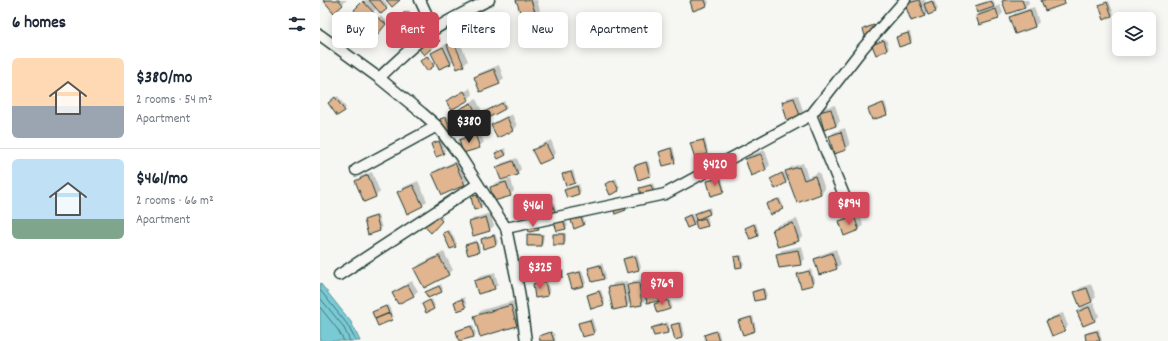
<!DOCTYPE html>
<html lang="en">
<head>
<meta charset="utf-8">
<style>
	:root { --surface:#fff; --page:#f2f2f3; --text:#1f2937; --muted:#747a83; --line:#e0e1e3; --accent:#d1495b }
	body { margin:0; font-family:Dekko,sans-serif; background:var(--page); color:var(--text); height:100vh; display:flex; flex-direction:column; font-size:15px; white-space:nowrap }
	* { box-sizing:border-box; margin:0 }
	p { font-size:13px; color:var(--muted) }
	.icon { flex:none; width:22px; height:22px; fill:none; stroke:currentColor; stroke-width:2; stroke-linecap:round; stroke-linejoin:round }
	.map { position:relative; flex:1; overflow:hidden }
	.details { display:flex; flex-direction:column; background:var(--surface); width:320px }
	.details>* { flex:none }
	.banner { position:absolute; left:12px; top:12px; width:380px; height:36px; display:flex; gap:8px }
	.fabs { position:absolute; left:792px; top:12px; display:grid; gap:8px }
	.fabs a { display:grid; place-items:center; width:44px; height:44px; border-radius:6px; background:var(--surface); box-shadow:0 2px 10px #0003; font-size:20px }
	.price { position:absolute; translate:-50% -34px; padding:0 9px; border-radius:4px; background:var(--accent); color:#fff; font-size:13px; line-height:26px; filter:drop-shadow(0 1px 2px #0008) }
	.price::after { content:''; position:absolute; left:50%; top:24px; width:12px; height:9px; margin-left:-6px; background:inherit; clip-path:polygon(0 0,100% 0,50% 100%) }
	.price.current { background:#222; color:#fff }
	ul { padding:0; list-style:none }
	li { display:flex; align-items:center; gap:12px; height:100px; padding:0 12px }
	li+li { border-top:1px solid var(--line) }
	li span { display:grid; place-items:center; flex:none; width:112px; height:80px; border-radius:6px; color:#555 }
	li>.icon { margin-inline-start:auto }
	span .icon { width:48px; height:48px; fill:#fffc; stroke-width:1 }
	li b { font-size:17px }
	h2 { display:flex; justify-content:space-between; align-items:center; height:48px; padding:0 12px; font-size:17px }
	.pill { padding:0 14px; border-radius:6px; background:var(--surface); box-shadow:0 2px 10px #0003; font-size:14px; line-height:36px }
	.pill.current { background:var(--accent); color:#fff }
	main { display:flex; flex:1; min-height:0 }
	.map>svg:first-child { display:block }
</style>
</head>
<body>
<main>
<section class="details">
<h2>6 homes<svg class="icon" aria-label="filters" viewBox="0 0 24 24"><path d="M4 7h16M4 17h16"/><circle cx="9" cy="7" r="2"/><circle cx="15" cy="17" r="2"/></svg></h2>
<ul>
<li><span style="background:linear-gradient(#ffd9b3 60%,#9aa5b1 0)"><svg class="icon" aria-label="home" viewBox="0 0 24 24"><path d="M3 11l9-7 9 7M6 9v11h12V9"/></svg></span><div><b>$380/mo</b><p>2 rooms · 54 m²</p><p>Apartment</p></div></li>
<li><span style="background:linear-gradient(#bfe0f5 75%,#7fa58c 0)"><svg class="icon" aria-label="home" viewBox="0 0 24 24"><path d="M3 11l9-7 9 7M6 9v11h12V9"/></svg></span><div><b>$461/mo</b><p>2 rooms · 66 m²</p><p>Apartment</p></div></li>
</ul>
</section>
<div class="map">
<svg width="848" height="341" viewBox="0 0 848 341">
	<rect width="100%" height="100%" fill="#f6f6f2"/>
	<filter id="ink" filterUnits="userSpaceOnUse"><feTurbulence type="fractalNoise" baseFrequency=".025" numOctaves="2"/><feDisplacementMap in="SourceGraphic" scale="8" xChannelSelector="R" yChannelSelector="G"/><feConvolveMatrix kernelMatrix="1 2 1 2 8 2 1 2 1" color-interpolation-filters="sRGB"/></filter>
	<g filter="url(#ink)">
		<path fill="#7acad6" stroke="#569295" d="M0,283L31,322L40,341H0Z"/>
		<path fill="#0003" d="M5,0H27L22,4Z
			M45,0H64L68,6L61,13L57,8L45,20L35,10Z
			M197,0H217L220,10L216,15Z
			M372,0H388L389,3L387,5L371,1Z
			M591,0H606H605L606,3L614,0L618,9L616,11L608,12L604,16L586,5Z
			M671,0H673L675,5L672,8L680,5L683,13L678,18L657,16L663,10L656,6L658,4Z
			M685,0H708L709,3L704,7L684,2Z
			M789,1L794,14L792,16L780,5Z
			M714,7L719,22L715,26L696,33L690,18L695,13Z
			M89,10L93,16L91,18L71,22Z
			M60,16L67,21L60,30L49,44L40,41Z
			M556,24L559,32L544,29L546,27Z
			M590,32L592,40L590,42L577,37L579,35Z
			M116,33L121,39L105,53Z
			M138,38L148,61L144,64L134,40Z
			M566,39L569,48L567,50L556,53L553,45L555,43Z
			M132,40L142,64H144L143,65L134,59L131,63L120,68L112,53L117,49L128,43V44Z
			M109,55L115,64L113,66L103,59Z
			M179,65L184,79L179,83L155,77L160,73Z
			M149,87L153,94L148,99L132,108L128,101L131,98V100L149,89Z
			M478,95L483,111L479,115L463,102L467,98Z
			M18,96L26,108L24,110L11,101Z
			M156,99L166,119L162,123L146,132L135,112L140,108Z
			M184,101L187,107L185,109L166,112Z
			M565,102L568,112L566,114L549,109L551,107Z
			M515,105L520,121L516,126L500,113L504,108Z
			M192,114L197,126L193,130L172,125L177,121Z
			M128,116L132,127L124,131L121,119Z
			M525,128L530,145L526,149L510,136L514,132Z
			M159,131L164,142L159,147L140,140L144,136Z
			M121,139L125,151L123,153L112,144Z
			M385,139L388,151L386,153L372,144L374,142Z
			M231,140L236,153L232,157L213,151L218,146Z
			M353,147L356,160L354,162L340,152L342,150Z
			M185,148L187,153L185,155L176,154Z
			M445,150L450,165L446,169L431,174L426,160L430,155Z
			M391,156L394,168L378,161L380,159Z
			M197,158L201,169L197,174L178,167L182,163Z
			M140,159L149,179L144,184L113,174L118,169Z
			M328,161L332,174L330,176L315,166L317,164Z
			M483,163L488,177L499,172L505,189L501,194L469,179L466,182L455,187L451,179L453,177L464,172L467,177H468L466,172L471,167Z
			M253,170L256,180L254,182L243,175Z
			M52,172L60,192L56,196L44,201L36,181L41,176Z
			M401,176L405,189L403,191L388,182L390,180Z
			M296,178L300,188L298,190L286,184Z
			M191,179L194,191L190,195L171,188L175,183Z
			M98,181L107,201L102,205L78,193L82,188Z
			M333,183L337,196L320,189L322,187Z
			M259,184L261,191L259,193L247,196L245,190L247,188Z
			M159,194L163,205L155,209L152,197Z
			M460,198L464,207L462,209L447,204Z
			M234,202L237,211L235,213L217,210L219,208Z
			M390,207L391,212L387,215L389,223L387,225L376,222L368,226L364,218L366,216L372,213L376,222L380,217L375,214L377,212Z
			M260,210L265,222L255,228Z
			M243,212L248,226L246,228L238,230Z
			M539,212L543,225L539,230L525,234L520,221L525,217Z
			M118,213L123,218L111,231Z
			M170,213L174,226L169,230L150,222L154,218Z
			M58,215L62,228L60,230L45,220L47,218Z
			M477,219L483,236L478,240L453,229L458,225Z
			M436,223L439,233L437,235L426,228Z
			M130,230L137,244L135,246L124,234Z
			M210,233L224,234L223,243L221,245H208V235Z
			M236,233H246V242L244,244L234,235Z
			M175,234L178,242L176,244L162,239L164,237Z
			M157,240L160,249L158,251L147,245L149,243Z
			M482,246L485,259L480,264L458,254L462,250Z
			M516,249L521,264L516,268L495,259L500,255Z
			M124,252L133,270L128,274L96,269L100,264Z
			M317,254L321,267L319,269L304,259L306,257Z
			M422,255L424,264L422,266L417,267L415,258L417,256Z
			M239,258L241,265L235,271L244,270V274L242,276L231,273L234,270H211L216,266Z
			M282,263L286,276L284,278L273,281L269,269L271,267Z
			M491,269L495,282L493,284L482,287L478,275L480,273Z
			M262,270L266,283L264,285L253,288L249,276L251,274Z
			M175,272L178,284L174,288L155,281L159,277Z
			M323,279L325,290L328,287L339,285L341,298L339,300L327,299L322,304L312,306L311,302L307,306L290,288L294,283L307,281L308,286L313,281Z
			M227,280L230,293L228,295L214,284L216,282Z
			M92,281L98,291L93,295L73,293L78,289Z
			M351,281L353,291L351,293L341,284L343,282Z
			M121,284L123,289L121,291L106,292Z
			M771,284L776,297L772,301L761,306L756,293L760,288Z
			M445,288L447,296L445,298L435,300L433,292L435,290Z
			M281,290L285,302L283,304L268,295L270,293Z
			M144,297L147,306L145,308L135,302Z
			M112,299L115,306L113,308L103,304Z
			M350,299L352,306L350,308L335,304L337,302Z
			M197,300L203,319L196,325L155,316L162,310Z
			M774,303L779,316L774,321L758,312L762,307Z
			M68,305L74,317L59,325L53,312Z
			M743,313L748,326L744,330L728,322L732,317Z
			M433,316L436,328L434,330L420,321L422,319Z
			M272,318L276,331L274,333L259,324L261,322Z
			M348,322L350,330L348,332L334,335L332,328L334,326Z
			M361,322L364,335L362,337L352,326L354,324Z
			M153,325L156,334L154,336L138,331L140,329Z
			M779,329L782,341H768L766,334L768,332Z
			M398,330L401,341H387L385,335L387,333Z
			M234,333L236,341H221L220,336L221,335V336Z"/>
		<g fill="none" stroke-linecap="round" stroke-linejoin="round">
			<path stroke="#437575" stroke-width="1" d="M0,290L27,324L36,341
				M0,298L23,326L30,341
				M0,307L18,330L24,341"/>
		</g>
		<path fill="#e0b590" stroke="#1f3d34" d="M3,0H19L23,5L14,13Z
			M49,0H60L67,9L61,14Z
			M66,0H80L72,7Z
			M196,0H211L216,15L203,20Z
			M373,0H385L387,6L373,11L370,1Z
			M599,0L605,16L591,21L585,4Z
			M686,0H702L705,8L687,14L682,1Z
			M721,0H744L745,4L725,11Z
			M43,1L54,13L45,22L34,10Z
			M612,1L616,12L608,15L604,4Z
			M671,1L674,7L657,13L655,6Z
			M787,2L792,16L784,20L779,5Z
			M676,9L679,19L659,25L656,16Z
			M710,10L715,27L695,34L689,17Z
			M87,11L92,19L75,30L70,22Z
			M57,17L66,24L58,34L49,27Z
			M554,25L558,35L546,39L543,29Z
			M47,30L56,36L47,47L39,41Z
			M588,33L591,43L579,47L576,37Z
			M113,34L120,41L104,55L98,48Z
			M564,40L567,50L556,55L552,45Z
			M134,42L144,66L137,69L127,45Z
			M123,47L131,64L119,69L111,53Z
			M107,56L114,66L107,71L100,61Z
			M174,69L180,84L160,92L154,77Z
			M144,91L149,100L131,110L126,101Z
			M15,97L25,111L17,116L8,103Z
			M474,98L480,116L467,120L462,102Z
			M151,103L162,124L145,133L134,112Z
			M182,103L185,109L168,118L164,112Z
			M563,103L567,115L552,120L548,109Z
			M511,109L516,126L504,130L499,112Z
			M126,117L130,130L123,132L120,119Z
			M187,117L193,131L177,138L171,125Z
			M521,132L526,150L514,154L509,136Z
			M155,134L160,148L143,153L139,140Z
			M383,140L387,154L375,158L370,143Z
			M119,141L124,154L116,157L111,144Z
			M226,144L233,158L219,164L212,150Z
			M351,148L355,163L343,166L339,152Z
			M183,150L186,155L178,159L175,153Z
			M441,154L446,170L431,176L425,159Z
			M389,157L393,171L381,175L376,161Z
			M193,161L198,175L181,180L176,167Z
			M326,162L330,176L318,180L314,166Z
			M135,163L145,185L122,195L112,173Z
			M479,167L484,180L495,176L501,194L477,203L465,171Z
			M251,172L255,183L246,186L242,174Z
			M462,173L466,183L455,189L450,179Z
			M48,175L56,197L44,202L35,181Z
			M400,178L404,192L391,196L387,181Z
			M294,180L299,191L290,195L285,184Z
			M186,182L191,196L174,201L170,187Z
			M93,185L103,206L87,214L77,192Z
			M331,185L336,199L323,202L319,188Z
			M257,186L259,194L247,198L244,190Z
			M157,195L161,208L154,210L151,197Z
			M458,199L463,209L450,215L446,204Z
			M232,204L236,214L219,219L216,209Z
			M304,205L306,210L295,214L293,208Z
			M388,209L390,214L376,220L374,214Z
			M258,211L264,225L254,229L249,215Z
			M241,213L246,229L237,231L232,216Z
			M115,214L122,221L111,233L104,226Z
			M370,215L374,225L367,228L363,218Z
			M56,216L60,231L48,235L44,220Z
			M534,216L539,230L524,236L519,221Z
			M166,217L170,231L153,236L149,222Z
			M385,218L388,226L377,229L375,221Z
			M217,223L219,230L209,232L207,226Z
			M473,223L479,241L458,247L452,229Z
			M434,224L438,236L430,239L425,228Z
			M128,231L136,247L130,249L123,233Z
			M207,234L222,235L221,246H207Z
			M233,234H244V245H233Z
			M174,235L176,245L163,249L161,239Z
			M156,242L159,252L148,255L145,245Z
			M478,250L481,265L459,268L456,254Z
			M512,253L517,269L499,275L494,259Z
			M119,256L129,275L104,288L94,269Z
			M315,256L319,270L307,273L303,259Z
			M420,256L422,267L416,268L414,257Z
			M234,261L237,270L213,278L210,270Z
			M280,265L284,279L272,282L268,268Z
			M242,271L243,277L231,279L230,273Z
			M489,271L493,285L481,288L477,274Z
			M260,272L264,286L252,289L248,275Z
			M171,276L175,289L158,294L154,281Z
			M225,281L228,296L215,298L213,284Z
			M349,282L352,294L342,296L340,284Z
			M319,283L322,305L311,307L307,285Z
			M88,285L94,296L78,304L72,293Z
			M303,285L307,307L293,310L288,287Z
			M119,286L122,292L108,298L105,292Z
			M337,286L340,301L327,303L324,288Z
			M767,288L772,302L760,307L754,292Z
			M443,289L445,299L434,301L432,292Z
			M279,291L284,305L271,309L267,295Z
			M142,299L146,308L137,311L134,302Z
			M110,300L114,309L106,313L102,304Z
			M348,300L350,309L337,313L334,304Z
			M191,305L197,326L160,337L154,316Z
			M66,306L69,313L55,319L52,312Z
			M769,307L775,321L763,326L757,312Z
			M70,313L72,320L58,326L55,319Z
			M739,316L745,331L732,336L726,321Z
			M431,317L435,331L423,335L418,321Z
			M270,320L274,334L262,337L258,323Z
			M359,323L362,338L355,340L351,325Z
			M346,324L348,333L334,336L331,328Z
			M151,326L154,337L139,341L136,331Z
			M396,331L399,341H386L384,335Z
			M777,331L780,341H766L765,334Z
			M231,332L234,341H220L219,336Z"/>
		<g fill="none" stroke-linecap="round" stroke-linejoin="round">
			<g stroke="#1f3d34" stroke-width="13">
				<path id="minor" d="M100,0L114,30
					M0,35L59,78L102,113L117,126L140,156L186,228L199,291L206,341
					M59,78C77,61 95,43 115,29C132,18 151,9 169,0
					M491,115L526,200
					M36,170L117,126
					M186,228L345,194L491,115L543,48L585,0
					M19,275L158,184"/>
			</g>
			<use href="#minor" stroke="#f6f6f2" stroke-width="10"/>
		</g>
	</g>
</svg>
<div class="fabs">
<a><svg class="icon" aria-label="layers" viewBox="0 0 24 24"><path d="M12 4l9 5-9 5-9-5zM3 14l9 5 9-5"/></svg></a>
</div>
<b class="price current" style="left:149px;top:144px">$380</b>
<b class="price" style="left:395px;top:187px">$420</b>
<b class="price" style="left:529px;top:226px">$894</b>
<b class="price" style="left:213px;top:228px">$461</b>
<b class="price" style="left:220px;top:290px">$325</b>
<b class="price" style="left:342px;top:306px">$769</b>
<div class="banner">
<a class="pill">Buy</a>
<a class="pill current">Rent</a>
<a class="pill">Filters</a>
<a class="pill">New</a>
<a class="pill">Apartment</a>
</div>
</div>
</main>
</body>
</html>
